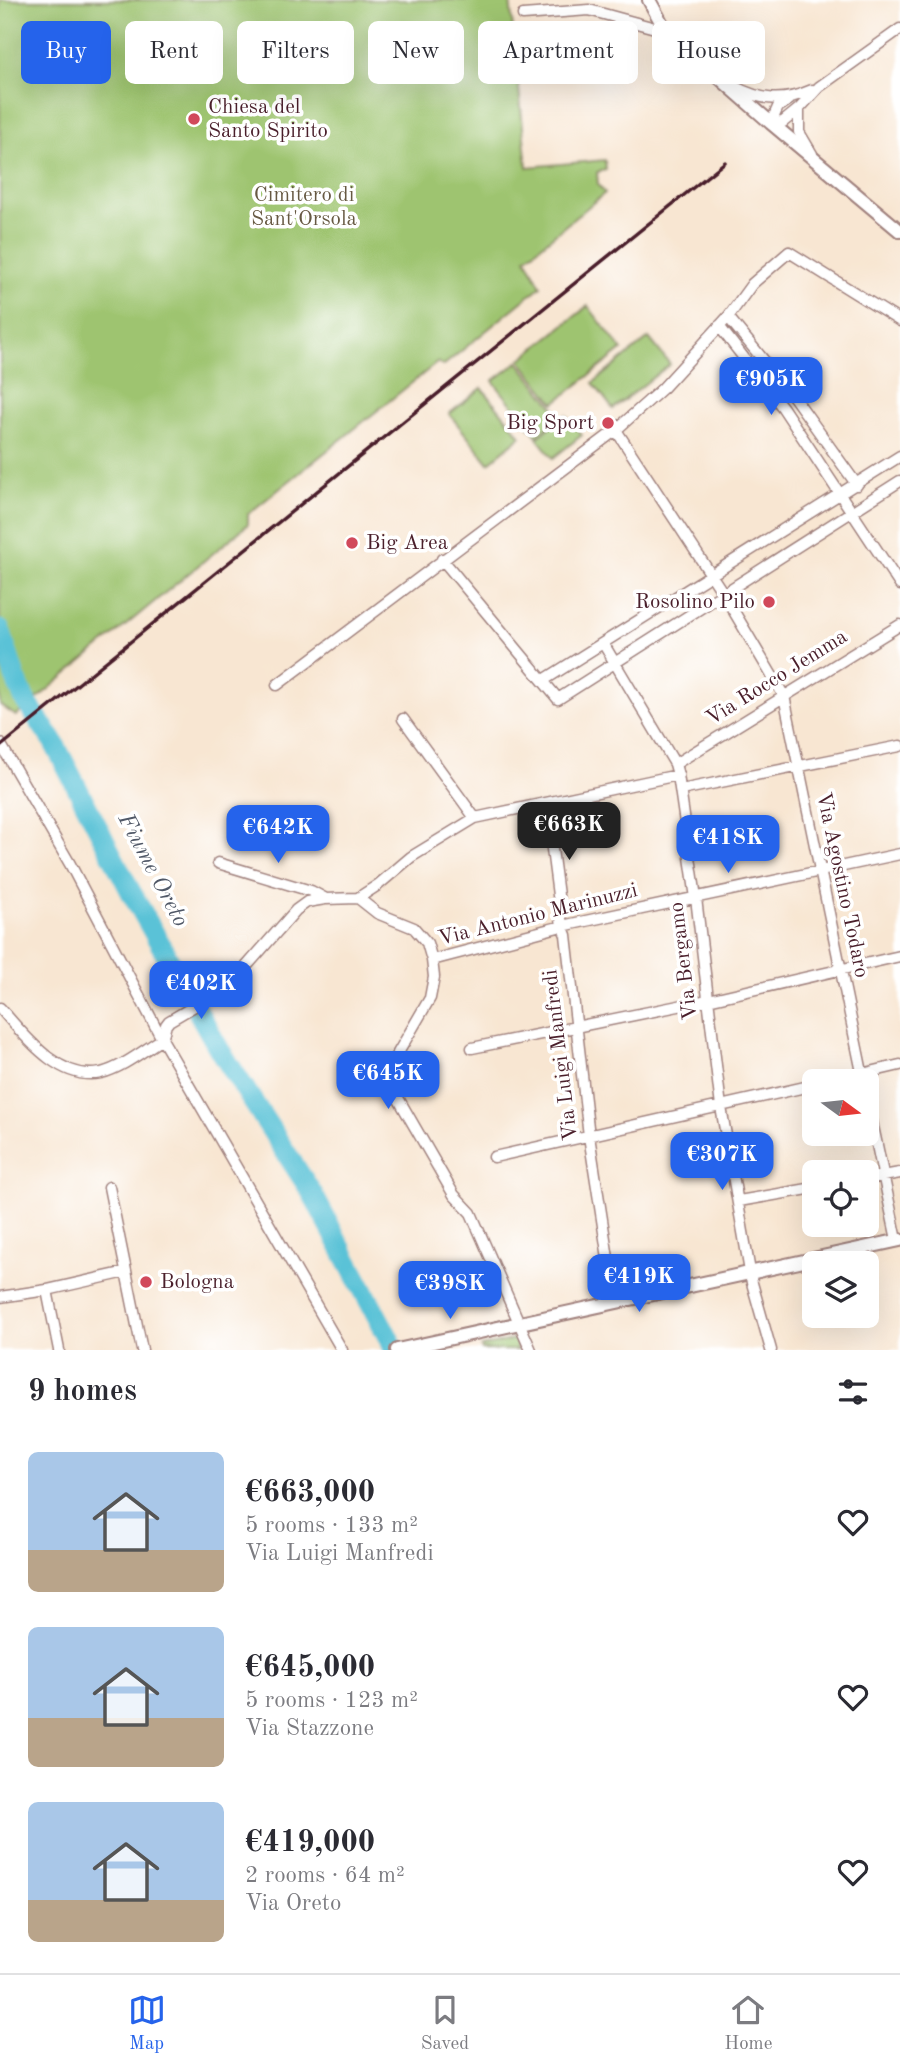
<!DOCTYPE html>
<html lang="en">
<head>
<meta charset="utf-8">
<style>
	:root { --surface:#fff; --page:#f2f2f3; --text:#2b2b33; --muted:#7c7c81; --line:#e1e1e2; --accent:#2563eb }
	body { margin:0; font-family:"Old Standard TT",serif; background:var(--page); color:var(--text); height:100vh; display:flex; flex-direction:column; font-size:26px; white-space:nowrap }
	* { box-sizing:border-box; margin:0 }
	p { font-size:23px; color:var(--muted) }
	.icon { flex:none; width:38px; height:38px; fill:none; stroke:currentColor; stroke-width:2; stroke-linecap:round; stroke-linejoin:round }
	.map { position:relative; height:1350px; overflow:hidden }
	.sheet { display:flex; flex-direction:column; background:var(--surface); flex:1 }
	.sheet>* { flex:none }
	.banner { position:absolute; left:21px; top:21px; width:859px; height:63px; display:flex; gap:14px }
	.needle { width:46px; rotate:105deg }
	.tools { position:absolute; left:802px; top:1069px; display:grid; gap:14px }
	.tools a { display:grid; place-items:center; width:77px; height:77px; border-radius:10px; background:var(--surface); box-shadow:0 7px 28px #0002; font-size:35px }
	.price { position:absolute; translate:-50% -60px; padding:0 16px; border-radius:14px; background:var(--accent); color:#fff; font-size:23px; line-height:46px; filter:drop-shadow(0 2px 4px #0008) }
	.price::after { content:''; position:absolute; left:50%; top:42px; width:21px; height:16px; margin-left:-10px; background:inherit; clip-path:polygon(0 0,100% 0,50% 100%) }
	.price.selected { background:#222; color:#fff }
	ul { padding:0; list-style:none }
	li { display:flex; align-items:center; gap:21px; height:175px; padding:0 28px }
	li span { display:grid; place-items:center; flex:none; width:196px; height:140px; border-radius:10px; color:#555 }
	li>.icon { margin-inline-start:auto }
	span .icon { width:84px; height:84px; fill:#fffc; stroke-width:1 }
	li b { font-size:30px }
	h2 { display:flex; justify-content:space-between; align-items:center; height:84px; padding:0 28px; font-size:30px }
	.pill { padding:0 24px; border-radius:10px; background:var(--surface); box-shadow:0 7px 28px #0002; font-size:24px; line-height:63px }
	.pill.selected { background:var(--accent); color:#fff }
	.tabs { display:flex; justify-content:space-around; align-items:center; height:98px; border-top:2px solid var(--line); background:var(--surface); font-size:19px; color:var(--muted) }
	.tabs a { display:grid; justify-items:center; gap:4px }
	.tabs .selected { color:var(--accent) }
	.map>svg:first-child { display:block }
</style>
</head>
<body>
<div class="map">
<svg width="900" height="1350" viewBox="0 0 900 1350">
	<rect width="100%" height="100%" fill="#fff"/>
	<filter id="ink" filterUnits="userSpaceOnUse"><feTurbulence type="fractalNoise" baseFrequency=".0143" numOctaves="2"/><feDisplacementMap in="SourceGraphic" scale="14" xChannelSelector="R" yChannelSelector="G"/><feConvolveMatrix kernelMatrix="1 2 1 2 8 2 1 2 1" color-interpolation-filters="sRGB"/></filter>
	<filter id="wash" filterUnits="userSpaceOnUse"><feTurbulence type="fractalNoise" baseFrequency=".00686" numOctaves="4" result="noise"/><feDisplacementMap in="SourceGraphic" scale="28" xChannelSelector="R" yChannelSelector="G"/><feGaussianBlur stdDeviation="1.57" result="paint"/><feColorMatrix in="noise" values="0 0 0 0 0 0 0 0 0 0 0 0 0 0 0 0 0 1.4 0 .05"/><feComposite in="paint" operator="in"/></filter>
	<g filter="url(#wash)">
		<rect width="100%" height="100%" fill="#f8e6d2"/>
		<path fill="#9ec46f" stroke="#74724d" stroke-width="2" d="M0,0H510L527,167L605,160L606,170L597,172L598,185L605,193L526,258L541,286L443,366L438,362L248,514V524L240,531L16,716L0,705Z
			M588,306L622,350L554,403L520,360Z
			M649,338L670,364L613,409L593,383Z
			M518,362L561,416L537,436L493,381Z
			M482,388L521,436L489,463L449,414Z
			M566,415L582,435L553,458L537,438Z
			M515,1339L517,1350H482L481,1347Z"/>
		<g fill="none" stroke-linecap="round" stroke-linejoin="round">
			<path stroke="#5ac2d7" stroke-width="21" d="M0,630L15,677L25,700L53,741L131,892L219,1049L312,1193L395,1350"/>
		</g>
	</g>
	<g filter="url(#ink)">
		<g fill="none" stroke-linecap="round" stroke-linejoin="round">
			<g stroke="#a1827e" stroke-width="13">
				<path id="minor" d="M523,15L589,10L666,31
					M733,86C762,101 782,103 812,90
					M790,99L778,107L771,123L783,122L799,109
					M812,154L799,132V109L819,87L900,29
					M728,317L794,397L857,485
					M719,326L783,408L900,585
					M616,430L723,593L784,696L864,1082
					M442,559L558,699L900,481
					M603,643L675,764L678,775L696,898L721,1107L752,1283L771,1350
					M544,680L900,456
					M277,685L616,430L663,388L728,317L752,284L789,252L900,321
					M403,719L475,818
					M0,743L70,864L162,1039L342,1350
					M675,764L900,625
					M681,790L900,746
					M546,803L562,926L566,935L589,1136L615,1303
					M218,863L311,891L324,898
					M358,898L377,913L414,928L427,943L432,960L434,977L430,998L398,1053L394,1073V1091L454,1195L471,1213L531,1350
					M432,960L562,926L900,854
					M0,1008C24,1035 59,1082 101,1073C122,1068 144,1050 162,1039L166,1025L169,1021L230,985L296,910L307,902L325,899L358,898L378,885L411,857L475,818L678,775
					M472,1048L708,1000L900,956
					M828,1082L900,1065
					M866,1093L897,1240
					M494,1157L814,1085
					M866,1179L900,1173
					M109,1187L142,1350
					M739,1201L814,1188
					M47,1290L59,1350
					M0,1297L47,1290L126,1272"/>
			</g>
			<g stroke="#a1827e" stroke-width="16">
				<path id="tertiary" d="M649,0L666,31L771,123L900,231
					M397,1350L900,1240"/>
			</g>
			<use href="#minor" stroke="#fff" stroke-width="10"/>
			<use href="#tertiary" stroke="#fff" stroke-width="12"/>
			<path stroke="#4a1f2b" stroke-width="3.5" d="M0,747L725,162"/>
		</g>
	</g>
	<g fill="#d1495b" stroke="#fff" stroke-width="2.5">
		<circle cx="194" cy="119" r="7"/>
		<circle cx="608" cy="423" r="7"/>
		<circle cx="352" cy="543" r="7"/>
		<circle cx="769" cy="602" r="7"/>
		<circle cx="146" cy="1282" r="7"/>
	</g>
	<g text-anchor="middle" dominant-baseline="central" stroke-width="7" stroke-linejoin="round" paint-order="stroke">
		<g font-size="21" fill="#4a1f2b" stroke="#fff" text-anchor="start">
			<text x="208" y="107">Chiesa del<tspan x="208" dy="24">Santo Spirito</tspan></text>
			<text x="594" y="423" text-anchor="end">Big Sport</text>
			<text x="366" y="543">Big Area</text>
			<text x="755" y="602" text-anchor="end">Rosolino Pilo</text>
			<text x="160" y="1282">Bologna</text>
		</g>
		<g font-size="21" fill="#675943" stroke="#fff">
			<text x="304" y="195">Cimitero di<tspan x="304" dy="24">Sant'Orsola</tspan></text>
		</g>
		<g font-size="21" fill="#4a1f2b" stroke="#fff">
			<text transform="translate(777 678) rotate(-32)">Via Rocco Jemma</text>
			<text transform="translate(842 885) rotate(78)">Via Agostino Todaro</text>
			<text transform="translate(538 915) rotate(-14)">Via Antonio Marinuzzi</text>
			<text transform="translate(684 961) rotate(-97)">Via Bergamo</text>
			<text transform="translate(561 1055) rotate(-97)">Via Luigi Manfredi</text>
		</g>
		<g font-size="23" font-style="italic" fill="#505867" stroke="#fff">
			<text transform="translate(153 870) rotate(62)">Fiume Oreto</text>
		</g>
	</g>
</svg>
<div class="tools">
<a><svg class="needle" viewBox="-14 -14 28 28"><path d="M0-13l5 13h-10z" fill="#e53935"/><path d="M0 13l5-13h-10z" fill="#7c7c81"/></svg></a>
<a><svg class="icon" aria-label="locate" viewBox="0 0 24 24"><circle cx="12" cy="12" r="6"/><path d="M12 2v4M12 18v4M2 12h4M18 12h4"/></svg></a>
<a><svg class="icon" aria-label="layers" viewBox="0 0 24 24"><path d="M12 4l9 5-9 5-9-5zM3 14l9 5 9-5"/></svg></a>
</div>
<b class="price" style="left:771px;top:417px">€905K</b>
<b class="price selected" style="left:569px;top:862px">€663K</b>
<b class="price" style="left:278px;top:865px">€642K</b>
<b class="price" style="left:728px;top:875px">€418K</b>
<b class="price" style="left:201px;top:1021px">€402K</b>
<b class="price" style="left:388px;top:1111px">€645K</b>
<b class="price" style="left:722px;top:1192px">€307K</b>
<b class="price" style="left:639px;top:1314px">€419K</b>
<b class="price" style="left:450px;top:1321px">€398K</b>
<div class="banner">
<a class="pill selected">Buy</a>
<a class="pill">Rent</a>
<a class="pill">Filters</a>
<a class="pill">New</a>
<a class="pill">Apartment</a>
<a class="pill">House</a>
</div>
</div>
<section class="sheet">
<h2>9 homes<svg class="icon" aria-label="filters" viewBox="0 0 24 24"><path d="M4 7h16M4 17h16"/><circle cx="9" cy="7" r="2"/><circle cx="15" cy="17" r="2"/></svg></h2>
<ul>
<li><span style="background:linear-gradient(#a9c7e8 70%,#b9a48a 0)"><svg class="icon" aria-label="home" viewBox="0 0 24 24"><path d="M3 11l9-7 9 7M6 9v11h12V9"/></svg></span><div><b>€663,000</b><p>5 rooms · 133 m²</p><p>Via Luigi Manfredi</p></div><svg class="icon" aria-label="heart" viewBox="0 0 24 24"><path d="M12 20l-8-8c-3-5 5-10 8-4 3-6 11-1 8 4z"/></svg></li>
<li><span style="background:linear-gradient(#a9c7e8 65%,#b9a48a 0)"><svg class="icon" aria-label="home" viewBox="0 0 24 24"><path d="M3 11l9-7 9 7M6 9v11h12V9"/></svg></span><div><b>€645,000</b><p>5 rooms · 123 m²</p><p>Via Stazzone</p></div><svg class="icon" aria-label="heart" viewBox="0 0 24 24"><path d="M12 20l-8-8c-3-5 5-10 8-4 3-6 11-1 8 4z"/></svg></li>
<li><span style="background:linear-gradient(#a9c7e8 70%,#b9a48a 0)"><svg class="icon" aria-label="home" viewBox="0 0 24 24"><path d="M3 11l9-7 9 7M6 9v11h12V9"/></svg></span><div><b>€419,000</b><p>2 rooms · 64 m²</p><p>Via Oreto</p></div><svg class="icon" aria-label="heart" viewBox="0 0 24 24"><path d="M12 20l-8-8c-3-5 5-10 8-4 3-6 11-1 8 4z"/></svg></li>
</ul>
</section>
<nav class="tabs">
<a class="selected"><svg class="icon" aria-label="map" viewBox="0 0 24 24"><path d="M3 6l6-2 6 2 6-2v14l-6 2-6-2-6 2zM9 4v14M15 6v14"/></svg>Map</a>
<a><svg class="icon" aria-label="saved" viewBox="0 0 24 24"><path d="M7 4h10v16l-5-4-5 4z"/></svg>Saved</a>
<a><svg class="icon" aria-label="home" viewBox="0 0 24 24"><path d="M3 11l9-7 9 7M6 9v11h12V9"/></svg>Home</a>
</nav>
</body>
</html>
